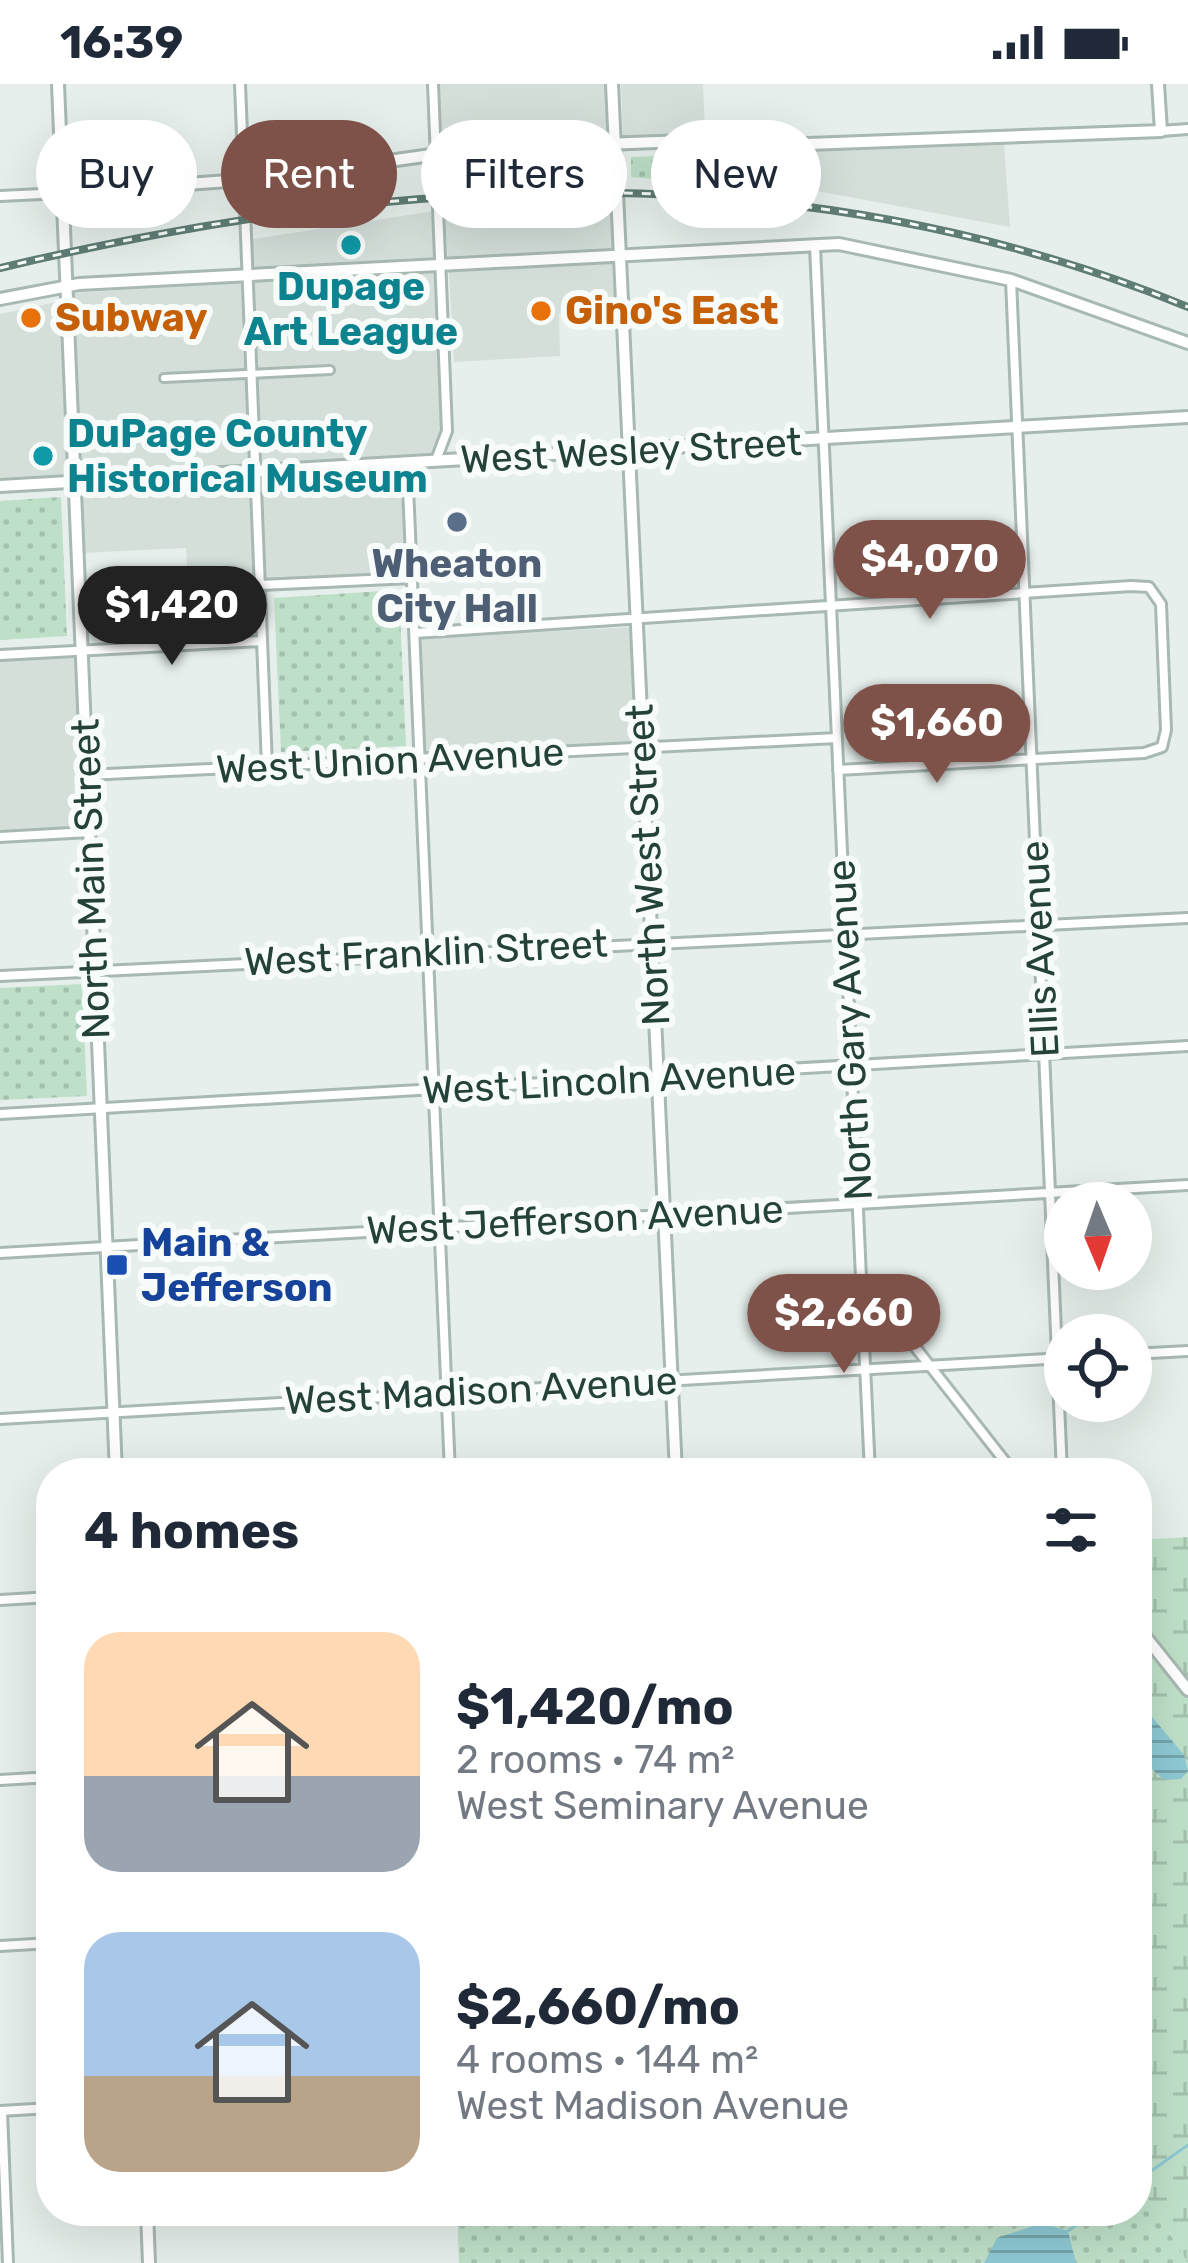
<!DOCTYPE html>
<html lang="en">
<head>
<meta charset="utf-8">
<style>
	:root { --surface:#fff; --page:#f2f2f3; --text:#1f2937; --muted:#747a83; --accent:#7f5249 }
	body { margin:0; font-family:Rubik,sans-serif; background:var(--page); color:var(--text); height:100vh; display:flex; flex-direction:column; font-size:45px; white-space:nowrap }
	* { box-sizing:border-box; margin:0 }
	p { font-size:39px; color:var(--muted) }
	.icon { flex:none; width:66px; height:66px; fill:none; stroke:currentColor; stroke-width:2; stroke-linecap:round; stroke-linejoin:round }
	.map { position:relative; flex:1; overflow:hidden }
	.sheet { position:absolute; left:36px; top:1374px; width:1116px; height:768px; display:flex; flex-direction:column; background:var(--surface); border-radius:48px; box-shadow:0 12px 48px #0002 }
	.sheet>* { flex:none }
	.banner { position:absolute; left:36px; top:36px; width:1116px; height:108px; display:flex; gap:24px }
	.needle { width:78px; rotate:178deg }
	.fabs { position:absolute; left:1044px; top:1098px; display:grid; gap:24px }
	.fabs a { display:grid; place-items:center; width:108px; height:108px; border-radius:50%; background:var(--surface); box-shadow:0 12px 48px #0002; font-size:60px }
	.price { position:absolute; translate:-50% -102px; padding:0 27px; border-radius:42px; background:var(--accent); color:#fff; font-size:39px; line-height:78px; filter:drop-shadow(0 3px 6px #0008) }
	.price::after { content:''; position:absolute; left:50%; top:72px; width:36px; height:27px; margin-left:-18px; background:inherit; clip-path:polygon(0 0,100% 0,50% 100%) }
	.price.current { background:#222; color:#fff }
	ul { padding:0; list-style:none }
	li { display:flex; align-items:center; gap:36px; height:300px; padding:0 48px }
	li span { display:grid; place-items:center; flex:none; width:336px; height:240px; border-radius:36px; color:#555 }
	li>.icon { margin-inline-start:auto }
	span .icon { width:144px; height:144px; fill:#fffc; stroke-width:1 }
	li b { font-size:51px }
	h2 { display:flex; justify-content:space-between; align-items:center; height:144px; padding:0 48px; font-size:51px }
	.chip { padding:0 42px; border-radius:54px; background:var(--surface); box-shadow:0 12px 48px #0002; font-size:42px; line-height:108px }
	.chip.current { background:var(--accent); color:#fff }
	.status { display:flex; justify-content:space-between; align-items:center; height:84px; padding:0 60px; background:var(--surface); direction:ltr }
	.status svg { height:33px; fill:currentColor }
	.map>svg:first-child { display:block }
</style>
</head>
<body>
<div class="status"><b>16:39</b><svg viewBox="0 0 49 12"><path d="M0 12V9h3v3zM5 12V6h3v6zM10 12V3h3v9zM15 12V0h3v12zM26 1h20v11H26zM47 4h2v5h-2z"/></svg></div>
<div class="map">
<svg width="1188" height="2179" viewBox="0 0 1188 2179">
	<defs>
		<pattern id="green-dots" width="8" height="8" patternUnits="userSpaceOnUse" patternTransform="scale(3)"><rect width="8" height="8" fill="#bfe0c8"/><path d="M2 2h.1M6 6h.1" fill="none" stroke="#a4c1ad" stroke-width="1.8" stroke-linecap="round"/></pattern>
		<pattern id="wetland-marsh" width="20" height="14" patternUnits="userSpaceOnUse" patternTransform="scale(3)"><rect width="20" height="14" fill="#bfe0c8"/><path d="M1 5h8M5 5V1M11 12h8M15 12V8" fill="none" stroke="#a4c1ad"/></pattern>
		<pattern id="water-rules" width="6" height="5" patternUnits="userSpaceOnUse" patternTransform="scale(3)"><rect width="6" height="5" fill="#8ec9d4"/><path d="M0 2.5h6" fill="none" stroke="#74a5ad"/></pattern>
	</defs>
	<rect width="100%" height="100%" fill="#e6efeb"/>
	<path fill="#d4dfda" d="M439,0H606L608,55L442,66Z
		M621,0H703L705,49L623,53Z
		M1004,60L1010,143L769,98L772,69Z
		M541,120L613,121L615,172L448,179L445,127Z
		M434,127L436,179L249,189L248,156Z
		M616,178L618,225L559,230L560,272L454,278L449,188Z
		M438,187L443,346L433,374L79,394L72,209Z
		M61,217L71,394L0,398V230Z
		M405,383L410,488L266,496L261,390Z
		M254,393L257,553L191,557L186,464L82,469L79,402Z
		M634,543L640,662L424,671L419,554Z
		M78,570L86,744L0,749V575Z"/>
	<path fill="url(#green-dots)" d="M599,69V74H609L610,92L452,97L454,77Z
		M658,72L675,77L771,74L768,105L631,93V73Z
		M61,413L67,552L0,556V417Z
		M399,506L406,662L281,668L274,514Z
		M82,900L87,1012L0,1016V904Z
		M1137,2096L1188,2179H459L457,2127H1137Z"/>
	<path fill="url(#wetland-marsh)" d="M1188,1453V2179L1137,2096V1456Z"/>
	<path fill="url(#water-rules)" d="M1137,1615L1184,1671L1188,1687L1181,1695L1165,1696C1134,1673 1137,1651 1137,1615Z
		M1042,2139L1068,2147L1076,2179H984L997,2154Z"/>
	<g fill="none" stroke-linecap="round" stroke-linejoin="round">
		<path stroke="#8ec9d4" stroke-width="3" d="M1137,2097L1188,2061
			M1068,2147L1095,2127"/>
		<g stroke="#a8b8b2" stroke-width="12">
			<path id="pedestrian" d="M164,294L330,286"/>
		</g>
		<g stroke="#a8b8b2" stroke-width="14">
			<path id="minor" d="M240,0L267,682
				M433,0L447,347L436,376
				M1161,47L1188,45
				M0,112L62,109
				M815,162L861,1194L1014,1389
				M1011,196L1062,1389
				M407,379L450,1389
				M260,501L412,494
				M415,549L1131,502L1149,503L1161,520L1166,646L1162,663L1144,669L838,686
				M0,571L261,557
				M87,691L837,654
				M0,753L89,748
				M0,892L1188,834
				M0,1030L1188,962
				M0,1169L1188,1101
				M861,1195L870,1389
				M1131,1270L1188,1267
				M0,1335L1065,1274
				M0,1516L51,1513
				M0,1696L51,1693
				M0,1862L51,1859
				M0,2027L51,2024
				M2,2027L8,2179"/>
		</g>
		<g stroke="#a8b8b2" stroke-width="16">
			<path id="tertiary" d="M58,0L116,1389
				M612,0L676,1389
				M62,109L270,94L452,68L547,62L714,56L808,60L1161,47L1158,0
				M0,215L79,200L839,160L1011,196L1188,259
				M0,402L1188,333
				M1137,1542L1188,1606
				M147,2127L149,2179"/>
		</g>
		<use href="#pedestrian" stroke="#fff" stroke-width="6"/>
		<use href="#minor" stroke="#fff" stroke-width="8"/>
		<use href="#tertiary" stroke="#fff" stroke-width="10"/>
		<g stroke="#5f7d75" stroke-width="8">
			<path id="rail" d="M0,184C397,89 803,65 1188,223"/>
		</g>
		<use href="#rail" stroke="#f7fbf9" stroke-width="3" stroke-dasharray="9" stroke-linecap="butt"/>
	</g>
	<g fill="#0f9aa8" stroke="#f7fbf9" stroke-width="4.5">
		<circle cx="351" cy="161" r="12"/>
		<circle cx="43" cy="372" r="12"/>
	</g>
	<g fill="#e8710a" stroke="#f7fbf9" stroke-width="4.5">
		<circle cx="541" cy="227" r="12"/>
		<circle cx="31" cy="234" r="12"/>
	</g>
	<circle fill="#5c6f8a" stroke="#f7fbf9" stroke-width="4.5" cx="457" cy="438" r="12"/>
	<rect fill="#1a4fb4" stroke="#f7fbf9" stroke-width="4.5" x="105" y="1169" width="24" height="24" rx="6"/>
	<g text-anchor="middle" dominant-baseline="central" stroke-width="12" stroke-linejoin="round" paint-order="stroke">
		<g font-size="39" font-weight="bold" fill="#0d838f" stroke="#f7fbf9">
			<text x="351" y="203">Dupage<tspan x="351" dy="45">Art League</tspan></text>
			<text x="67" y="350" text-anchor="start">DuPage County<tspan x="67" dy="45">Historical Museum</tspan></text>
		</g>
		<g font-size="39" font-weight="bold" fill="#c56008" stroke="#f7fbf9" text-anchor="start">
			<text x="565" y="227">Gino's East</text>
			<text x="55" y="234">Subway</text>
		</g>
		<g font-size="39" fill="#24423a" stroke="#f7fbf9">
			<text transform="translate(631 367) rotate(-3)">West Wesley Street</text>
			<text transform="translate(390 677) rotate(-3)">West Union Avenue</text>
			<text transform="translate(648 781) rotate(-93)">North West Street</text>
			<text transform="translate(91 795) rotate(-92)">North Main Street</text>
			<text transform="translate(1040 865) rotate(-93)">Ellis Avenue</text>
			<text transform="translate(426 869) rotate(-3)">West Franklin Street</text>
			<text transform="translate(850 946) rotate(-93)">North Gary Avenue</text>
			<text transform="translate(609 997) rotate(-3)">West Lincoln Avenue</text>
			<text transform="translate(575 1136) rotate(-3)">West Jefferson Avenue</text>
			<text transform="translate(481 1307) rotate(-3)">West Madison Avenue</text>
		</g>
		<g font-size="39" font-weight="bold" fill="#4e5e75" stroke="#f7fbf9">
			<text x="457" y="480">Wheaton<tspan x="457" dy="45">City Hall</tspan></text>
		</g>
		<g font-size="39" font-weight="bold" fill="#164399" stroke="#f7fbf9" text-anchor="start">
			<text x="141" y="1159">Main &amp;<tspan x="141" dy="45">Jefferson</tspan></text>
		</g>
	</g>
</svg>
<div class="fabs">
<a><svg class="needle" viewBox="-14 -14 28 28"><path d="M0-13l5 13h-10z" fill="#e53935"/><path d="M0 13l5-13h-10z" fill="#747a83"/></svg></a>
<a><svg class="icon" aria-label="locate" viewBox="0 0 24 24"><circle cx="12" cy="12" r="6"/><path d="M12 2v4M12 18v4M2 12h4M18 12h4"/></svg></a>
</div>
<b class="price" style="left:930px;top:538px">$4,070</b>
<b class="price current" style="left:172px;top:584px">$1,420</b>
<b class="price" style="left:937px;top:702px">$1,660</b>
<b class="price" style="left:844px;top:1292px">$2,660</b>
<div class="banner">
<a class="chip">Buy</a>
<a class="chip current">Rent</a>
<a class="chip">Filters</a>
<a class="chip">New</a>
</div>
<section class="sheet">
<h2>4 homes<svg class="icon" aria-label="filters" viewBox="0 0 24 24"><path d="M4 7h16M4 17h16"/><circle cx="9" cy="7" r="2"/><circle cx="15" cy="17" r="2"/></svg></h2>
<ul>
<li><span style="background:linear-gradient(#ffd9b3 60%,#9aa5b1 0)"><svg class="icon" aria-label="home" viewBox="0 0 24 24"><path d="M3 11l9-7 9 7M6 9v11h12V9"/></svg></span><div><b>$1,420/mo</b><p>2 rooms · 74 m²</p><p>West Seminary Avenue</p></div></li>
<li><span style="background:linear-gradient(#a9c7e8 60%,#b9a48a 0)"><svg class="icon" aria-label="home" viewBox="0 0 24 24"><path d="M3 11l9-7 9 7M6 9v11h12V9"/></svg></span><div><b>$2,660/mo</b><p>4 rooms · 144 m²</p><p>West Madison Avenue</p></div></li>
</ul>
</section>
</div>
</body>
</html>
